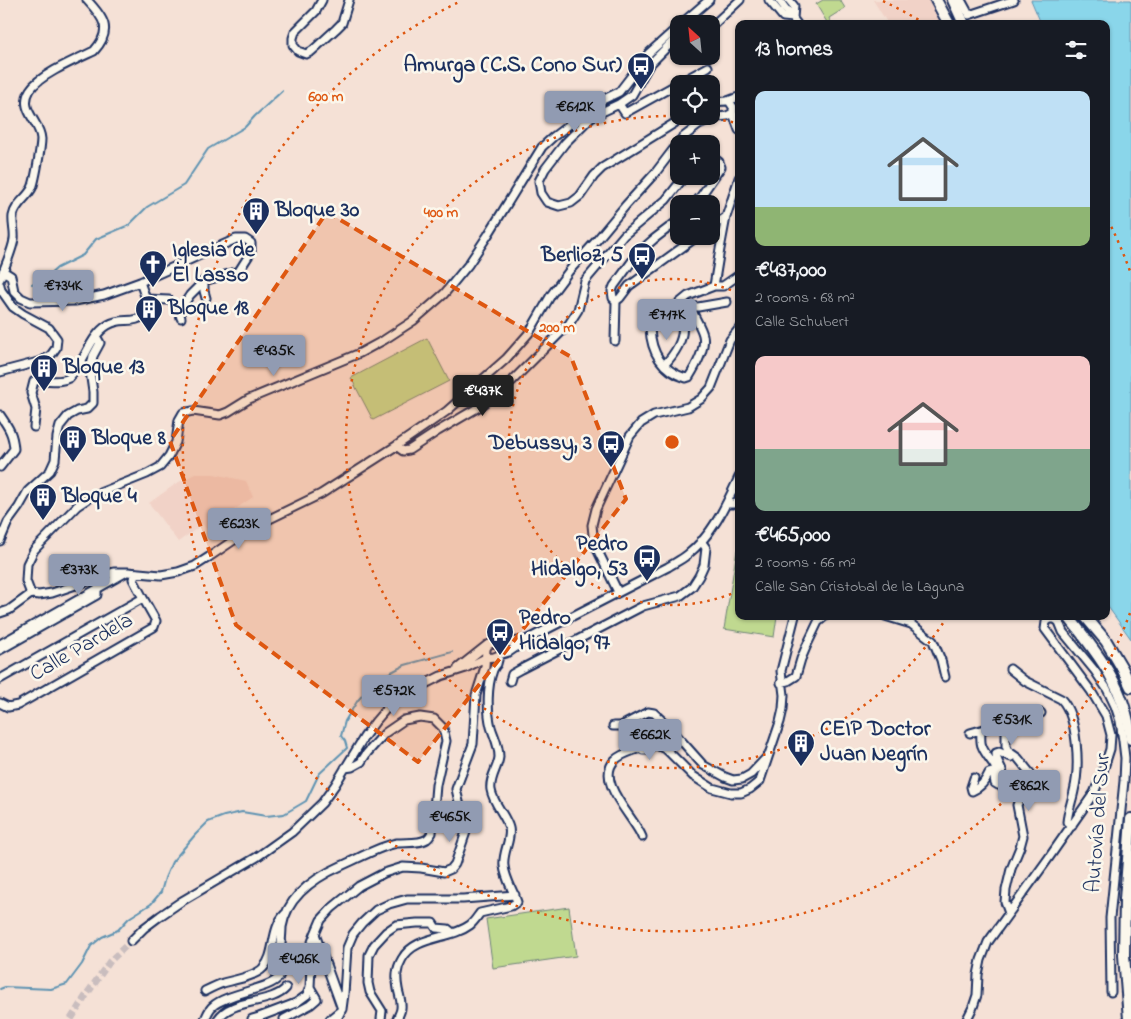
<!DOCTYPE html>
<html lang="en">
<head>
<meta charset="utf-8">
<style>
	:root { --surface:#171b24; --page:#242831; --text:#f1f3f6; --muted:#9ea1a6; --accent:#919bb2 }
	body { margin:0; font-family:"Indie Flower",sans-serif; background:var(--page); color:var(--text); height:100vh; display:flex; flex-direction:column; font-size:19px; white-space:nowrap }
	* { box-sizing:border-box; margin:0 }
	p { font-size:16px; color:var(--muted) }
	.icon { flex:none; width:28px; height:28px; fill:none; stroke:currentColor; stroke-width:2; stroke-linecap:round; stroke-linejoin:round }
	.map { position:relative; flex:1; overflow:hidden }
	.sheet { position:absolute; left:735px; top:20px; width:375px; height:600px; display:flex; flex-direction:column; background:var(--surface); border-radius:10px; box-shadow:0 1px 4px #0004 }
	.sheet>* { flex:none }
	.needle { width:32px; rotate:333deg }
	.tools { position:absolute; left:670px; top:15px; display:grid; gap:10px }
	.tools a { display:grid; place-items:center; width:50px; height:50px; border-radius:10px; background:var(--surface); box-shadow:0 1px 4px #0004; font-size:25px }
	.price { position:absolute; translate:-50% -42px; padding:0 11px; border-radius:5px; background:var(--accent); color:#111; font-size:16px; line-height:32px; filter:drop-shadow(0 1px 2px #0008) }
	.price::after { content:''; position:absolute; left:50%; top:30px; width:15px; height:11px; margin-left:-8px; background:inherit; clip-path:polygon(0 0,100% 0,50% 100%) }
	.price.active { background:#222; color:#fff }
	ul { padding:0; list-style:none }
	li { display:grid; align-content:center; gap:10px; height:265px; padding:0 20px }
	li span { display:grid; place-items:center; height:155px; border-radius:10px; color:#555 }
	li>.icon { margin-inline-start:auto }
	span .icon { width:90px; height:90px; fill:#fffc; stroke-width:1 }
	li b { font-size:21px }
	h2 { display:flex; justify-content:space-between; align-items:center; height:60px; padding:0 20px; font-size:21px }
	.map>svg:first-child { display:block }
</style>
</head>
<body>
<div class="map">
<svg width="1131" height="1019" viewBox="0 0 1131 1019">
	<rect width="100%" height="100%" fill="#f5e1d6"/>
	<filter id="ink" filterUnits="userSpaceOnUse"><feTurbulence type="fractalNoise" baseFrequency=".02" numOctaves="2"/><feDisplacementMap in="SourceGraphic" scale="10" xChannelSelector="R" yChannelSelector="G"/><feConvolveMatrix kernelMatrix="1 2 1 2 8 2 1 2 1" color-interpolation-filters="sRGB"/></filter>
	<g filter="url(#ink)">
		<path fill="#f1d2c7" d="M873,0H930L944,24H888Z
			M195,474H214L246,481L253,497L206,529L203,524L178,542L149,503L177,483Z"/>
		<path fill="#c0d990" stroke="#6e8477" d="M823,0H840L845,8L829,18L832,24H828L816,4Z
			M427,338L449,381L373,420L351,378Z
			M737,550H739V616H777L774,637L724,629Z
			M569,907L576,956L493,968L486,919Z"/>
		<path fill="#8ad6ea" stroke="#5e93b2" d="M1031,0H1131V639L1106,604V24H1048L1040,21Z"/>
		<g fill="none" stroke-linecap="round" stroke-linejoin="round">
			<path stroke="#5e93b2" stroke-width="2" d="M32,284L48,276L57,268L83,255L96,239L129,225L147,207L184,185L208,149L245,127L255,116L282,91
				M0,989L5,987L51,989L67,984L82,964L91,946L102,937L118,930L129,918L151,904L161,892L165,878L172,862L195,835L208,822L224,816L242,812L266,816L284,814L306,801L319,774L347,748L345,741L341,736L345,721L358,700L378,679L405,665L452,652"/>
			<path stroke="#c9bdbe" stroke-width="7" stroke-dasharray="7 3.5" stroke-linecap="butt" d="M71,1019L87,994L110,961L131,941"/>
			<g stroke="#1b2f5e" stroke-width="11">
				<path id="minor" d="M322,0L316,11L295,32L293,38V45L298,51L306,54L312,51L336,29L342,23L349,0
					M769,0L783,17L793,18
					M779,0L797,24
					M789,0L794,6L793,18
					M961,0L967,11
					M969,15L1014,0
					M681,24L709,0
					M711,27L740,0
					M679,35L649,65L632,95L619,104L591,117L565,143L545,169L539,181L541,193L547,202L559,206L571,203L580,196L594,176L602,168L686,116
					M671,43L679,52
					M729,101L733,107V113L739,130
					M711,103C717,101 721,101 727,101C731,100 735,98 739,97
					M619,104L625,113L708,67
					M569,120L590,106L619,92L649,53L679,26
					M694,204L701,196L721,167L719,162L711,156
					M711,227L726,217
					M3,271L11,276L14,291L21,298L30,302L75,301L104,295L140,282L236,239H245L251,243V252L239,271L204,281L190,295L179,311L181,318
					M0,279C4,269 13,249 14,239C15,232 12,224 13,216C15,204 27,198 32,188C35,182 41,147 41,139C40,121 18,110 30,90C39,75 77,59 94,51C113,30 104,18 87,0
					M204,281V291L206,298
					M0,285L1,290L13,307L23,314L49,328L57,339L56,348L51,355L42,361L0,372
					M714,286L720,249L726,217L739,178
					M146,299L169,300
					M616,301L620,298L629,286L698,236
					M677,305L688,296L714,286H723L739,275
					M685,306L698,307L727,302
					M650,328C651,352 662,371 686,378L689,377C696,366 706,348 703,335C701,327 696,320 693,313L681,308L677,305
					M615,341L616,301L613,298L612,291L614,286L638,253L654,239L679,220
					M664,365C674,355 685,339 682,324C681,318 678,312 677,305
					M0,415C9,428 13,434 14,449L0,467
					M34,427L36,409L31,393L34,381C45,378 58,384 69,378C69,378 73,373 74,372C86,358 91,335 108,325C124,315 132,327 148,312L146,299L140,282
					M396,446L403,451L409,450L438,431L479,407L512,381L569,324L578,310L585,281L624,235L666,200L685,176
					M726,504H733L739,502
					M0,541L8,522L19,507L28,491L50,471L55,460L57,437L60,426L68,416L77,411L87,409L93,403V392L90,371L93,356L100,343L96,336
					M618,592L595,545L593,535L592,525L596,509L630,436L641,423L654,415L688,407L701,399L711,388L730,340L739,329
					M31,594L39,595L52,593L114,572H128L161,575L178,572L195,566L209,557L253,527L321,494L396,446L447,411L506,359L529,333L551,295L569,271L597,240L626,205L656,172L682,138L699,125L718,117L727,116L733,113
					M31,594L26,581L27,564L34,550L77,506L92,496L147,474L160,467L169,456L176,442L179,420L183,413L193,411L220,415L228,412L249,399L360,353L384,340L413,321L444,294L468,265L488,235L542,147L553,137L574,121L591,117
					M0,613L9,610L31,594
					M885,616L911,624L933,641L941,660L945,677
					M1051,616L1059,622L1063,632L1095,671L1107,689L1115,706L1120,721L1123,741L1125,758L1124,781L1110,918L1111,992
					M0,644L125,573
					M0,650L97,595V589
					M458,668L487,645
					M1010,669L1025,681L1061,699C1078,717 1080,767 1074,791C1072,801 1068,811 1067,822L1072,826
					M0,679L143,598
					M510,681L512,674L521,669L643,606L680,596L692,587L699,576L704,565L706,548L701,541
					M781,683L788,681L796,676L801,659L807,645L818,622L825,616
					M0,703L8,707L18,705L154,627L156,621L143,598L133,579L137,573
					M1006,722V746L1008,751L1018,758L1030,773L1028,783L1017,805L1023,836L1020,847L1011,869L1006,890L1005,902L1009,913
					M613,726H621L648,712L654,713L670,728L703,765L725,777L733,780L742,779L751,774L767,757
					M981,730C981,735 980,742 982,746C986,759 1004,769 995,783
					M970,733L1041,713
					M640,748L641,743L646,741L650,745H657L667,750L693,776L712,788L731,793H741L750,789L760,781L780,722L783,709L784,695L781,671L795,616
					M974,778L971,787L972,791C981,787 985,782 989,773L993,772L995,783
					M995,783L998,785C1010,771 996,766 996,753L999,752L1011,757
					M642,837C635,818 594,781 615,760C621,754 632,751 640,748L643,750H647L650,747V745
					M315,934L342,1009
					M131,941L144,928L160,916L182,901L257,857L292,832L322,803L335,785L364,737L375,722L386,709L405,694L441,676L466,668L485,658L494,657L499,655L509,652L528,639L668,567C674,563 681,560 687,555C713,535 726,505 739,477
					M205,991C211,988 217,985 223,983C234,980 256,976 263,968C276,955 270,929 285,914
					M205,1019C207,1015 209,1009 213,1006C227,993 271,989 279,977C283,969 281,955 281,946C281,940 282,933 282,927C287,897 314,878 341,866C357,859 380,846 397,843C406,842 420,844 427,839C430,837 430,835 432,833L436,785L446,741L443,728L434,719L420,717L404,720L385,733L367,753L361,762L352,767L345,768
					M218,1019C232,998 271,1005 286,988
					M252,1019L259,1017L296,1003L307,995L310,987L312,942L315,934L321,920L332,908L359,886L384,873L403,867L421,868L444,872L451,869L455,864L466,832L456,789L473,744L476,695L485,667L486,649L488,645L492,643L497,644L525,640
					M284,1019L310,1005L317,999L310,987
					M330,1019L340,1011
					M337,1019L342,1009L344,994L347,948L353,934L362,923L376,910L389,904L407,899H463L515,895
					M381,1019L382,1011L370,992L368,983L369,955L374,945L386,932L396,925L417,923H433L436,928L448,929L453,933
					M397,1019C398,1016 401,1012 401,1008C402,1001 399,995 398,989C396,978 396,969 402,959C415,935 450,940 470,925C474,922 477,917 480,913L511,906L517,902C513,890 505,878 504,866C502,853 512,839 509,828C506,816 493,803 491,790C489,778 498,768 499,757C499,745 494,737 491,727C487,711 487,686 493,670C494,668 495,666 497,664C498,660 499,656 500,653
					M967,1019L973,1007L977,995L978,975L981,960L988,942L1048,859L1094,793L1103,771L1110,749L1111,735L1106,716L1091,691L1045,629L1046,622L1050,619H1055"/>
			</g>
			<g stroke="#1b2f5e" stroke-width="14">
				<path id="highway" d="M936,0L949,24
					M953,0L964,24
					M1068,616C1099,655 1125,687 1131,739
					M1085,616L1106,641L1122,668L1131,687
					M1129,1019L1124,955L1125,899L1131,819"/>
			</g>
			<use href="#minor" stroke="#fbf7ec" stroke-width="7"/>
			<use href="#highway" stroke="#fbf7ec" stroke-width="10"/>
		</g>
	</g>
	<path fill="#de5710" fill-opacity="0.2" stroke="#de5710" stroke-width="4" stroke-dasharray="10 6" stroke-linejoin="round" d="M327,212L571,357L626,499L418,762L236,625L170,441Z"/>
	<g fill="none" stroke="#de5710" stroke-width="2.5" stroke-dasharray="2.5 5">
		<path d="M738 591A163 163 0 1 1 738 293"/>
		<path d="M947 617A326 326 0 1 1 678 116M686 116A326 326 0 0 1 737 123"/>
		<path d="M1130 613A489 489 0 1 1 461 1M883 1A489 489 0 0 1 924 23M1108 220A489 489 0 0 1 1130 271"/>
	</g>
	<defs>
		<g id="bus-pin" transform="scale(1.4375)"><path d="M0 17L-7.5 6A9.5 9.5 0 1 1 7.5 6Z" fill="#1b2f5e" stroke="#fbf7ec"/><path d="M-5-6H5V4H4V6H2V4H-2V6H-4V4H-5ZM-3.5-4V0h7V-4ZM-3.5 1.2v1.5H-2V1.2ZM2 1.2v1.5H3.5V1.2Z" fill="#fff"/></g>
		<g id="building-pin" transform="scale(1.4375)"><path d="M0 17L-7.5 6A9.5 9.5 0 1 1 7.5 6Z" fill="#1b2f5e" stroke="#fbf7ec"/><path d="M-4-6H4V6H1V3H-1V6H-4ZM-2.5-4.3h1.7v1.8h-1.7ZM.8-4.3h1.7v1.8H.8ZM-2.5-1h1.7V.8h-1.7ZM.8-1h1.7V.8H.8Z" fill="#fff"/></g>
		<g id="church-pin" transform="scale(1.4375)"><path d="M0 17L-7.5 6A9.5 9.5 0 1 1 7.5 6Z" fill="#1b2f5e" stroke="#fbf7ec"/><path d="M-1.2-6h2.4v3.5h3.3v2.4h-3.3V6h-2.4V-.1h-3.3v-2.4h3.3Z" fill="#fff"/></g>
	</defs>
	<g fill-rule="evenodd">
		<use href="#bus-pin" x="641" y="66"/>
		<use href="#building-pin" x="256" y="211"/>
		<use href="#bus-pin" x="642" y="256"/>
		<use href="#church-pin" x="153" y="264"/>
		<use href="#building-pin" x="149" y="309"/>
		<use href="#building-pin" x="44" y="368"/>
		<use href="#building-pin" x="73" y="439"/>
		<use href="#bus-pin" x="611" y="444"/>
		<use href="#building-pin" x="43" y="497"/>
		<use href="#bus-pin" x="647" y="558"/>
		<use href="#bus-pin" x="500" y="632"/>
		<use href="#building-pin" x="801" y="743"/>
	</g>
	<g text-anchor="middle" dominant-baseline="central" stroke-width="5" stroke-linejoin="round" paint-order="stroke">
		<g font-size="22" font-weight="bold" fill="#1b2f5e" stroke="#fbf7ec" text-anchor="start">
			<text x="622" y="66" text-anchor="end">Amurga (C.S. Cono Sur)</text>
			<text x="275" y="211">Bloque 30</text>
			<text x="172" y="251">Iglesia de<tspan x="172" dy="25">El Lasso</tspan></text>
			<text x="623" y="256" text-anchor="end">Berlioz, 5</text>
			<text x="168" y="309">Bloque 18</text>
			<text x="63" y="368">Bloque 13</text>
			<text x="92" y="439">Bloque 8</text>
			<text x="592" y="444" text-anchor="end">Debussy, 3</text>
			<text x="62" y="497">Bloque 4</text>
			<text x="628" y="545" text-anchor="end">Pedro<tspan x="628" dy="25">Hidalgo, 53</tspan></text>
			<text x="519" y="619">Pedro<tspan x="519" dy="25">Hidalgo, 97</tspan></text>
			<text x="820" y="730">CEIP Doctor<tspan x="820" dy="25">Juan Negrín</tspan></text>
		</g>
		<g font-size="22" fill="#1b2f5e" stroke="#fbf7ec">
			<text transform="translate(82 648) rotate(-30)">Calle Pardela</text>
			<text transform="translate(1099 823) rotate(-86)">Autovía del Sur</text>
		</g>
	</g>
	<circle cx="672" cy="442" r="8" fill="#de5710" stroke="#fbf7ec" stroke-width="2.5"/>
	<g font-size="15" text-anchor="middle" font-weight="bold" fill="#de5710" stroke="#fbf7ec" stroke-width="5" stroke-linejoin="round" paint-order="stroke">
		<text x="326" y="101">600 m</text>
		<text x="441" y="217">400 m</text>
		<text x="557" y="332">200 m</text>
	</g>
</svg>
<div class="tools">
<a><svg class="needle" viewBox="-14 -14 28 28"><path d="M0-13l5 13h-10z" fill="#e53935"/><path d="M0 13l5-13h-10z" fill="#9ea1a6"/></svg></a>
<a><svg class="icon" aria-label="locate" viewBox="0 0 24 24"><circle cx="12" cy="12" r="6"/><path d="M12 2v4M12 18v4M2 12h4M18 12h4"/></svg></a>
<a>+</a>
<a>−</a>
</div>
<b class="price" style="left:575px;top:133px">€612K</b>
<b class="price" style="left:63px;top:312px">€734K</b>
<b class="price" style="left:667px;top:341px">€717K</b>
<b class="price" style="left:274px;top:377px">€435K</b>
<b class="price active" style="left:483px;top:417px">€437K</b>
<b class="price" style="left:239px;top:550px">€623K</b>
<b class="price" style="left:79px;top:596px">€373K</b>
<b class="price" style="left:394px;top:717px">€572K</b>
<b class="price" style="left:1012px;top:746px">€531K</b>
<b class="price" style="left:650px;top:761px">€662K</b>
<b class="price" style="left:1029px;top:812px">€862K</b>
<b class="price" style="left:450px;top:843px">€465K</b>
<b class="price" style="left:299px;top:985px">€426K</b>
<section class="sheet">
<h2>13 homes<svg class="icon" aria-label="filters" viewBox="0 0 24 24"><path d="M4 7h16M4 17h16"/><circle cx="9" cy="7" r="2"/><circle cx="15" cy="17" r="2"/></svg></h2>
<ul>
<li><span style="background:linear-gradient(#bfe0f5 75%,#8fb573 0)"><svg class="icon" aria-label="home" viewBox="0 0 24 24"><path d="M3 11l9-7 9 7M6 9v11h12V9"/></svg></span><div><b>€437,000</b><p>2 rooms · 68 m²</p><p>Calle Schubert</p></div></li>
<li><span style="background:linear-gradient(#f6c9c9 60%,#7fa58c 0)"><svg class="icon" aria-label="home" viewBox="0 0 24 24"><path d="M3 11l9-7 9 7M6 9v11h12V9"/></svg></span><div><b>€465,000</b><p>2 rooms · 66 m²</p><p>Calle San Cristobal de la Laguna</p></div></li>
</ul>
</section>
</div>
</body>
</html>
